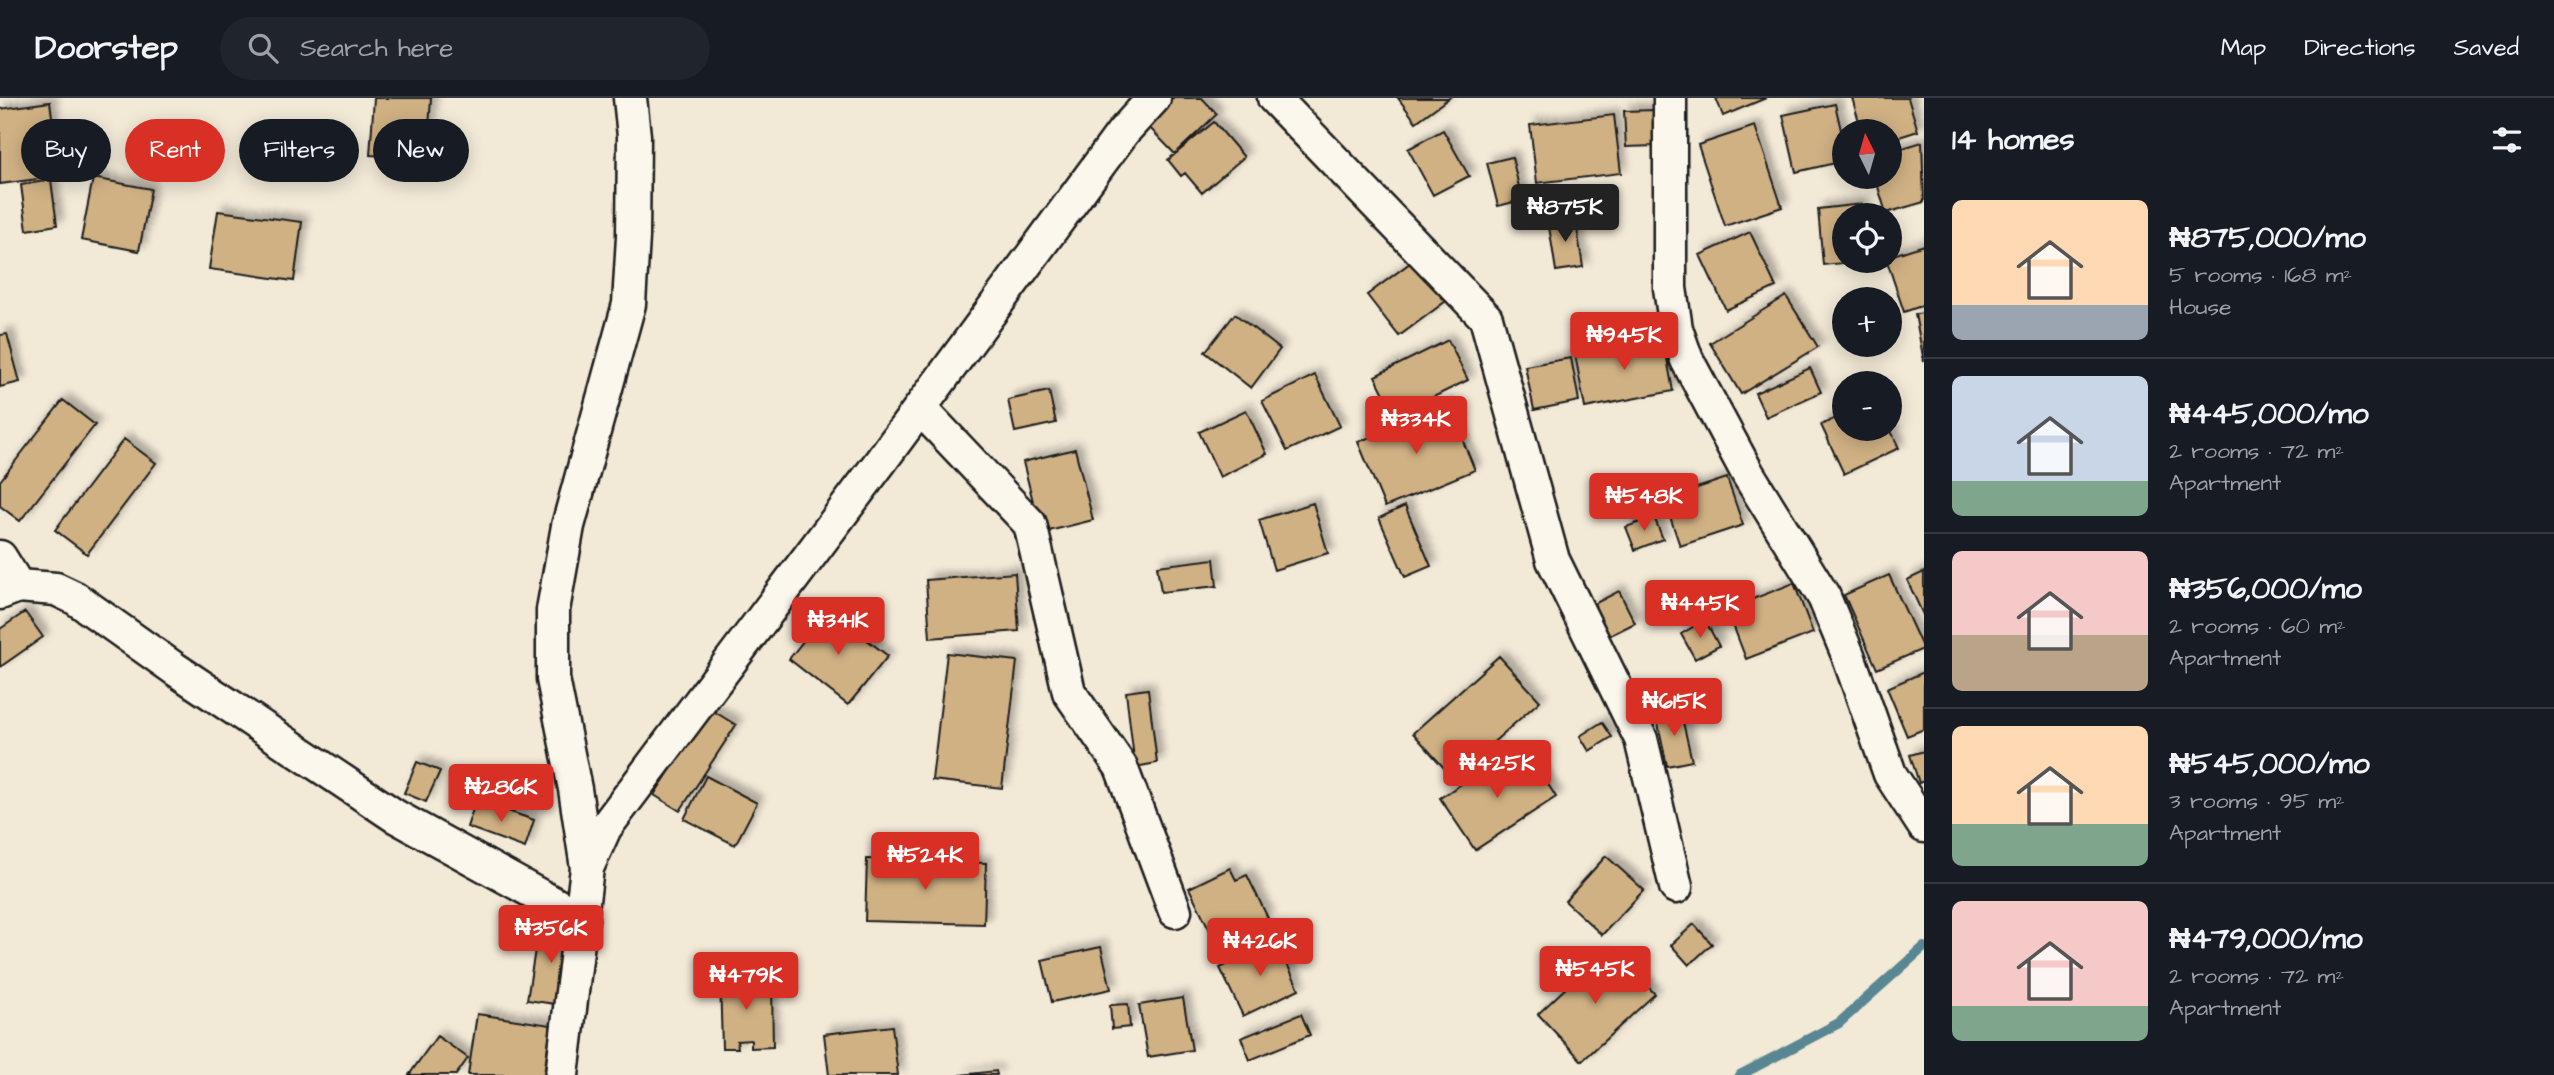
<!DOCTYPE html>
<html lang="en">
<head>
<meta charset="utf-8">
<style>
	:root { --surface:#171b24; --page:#20242c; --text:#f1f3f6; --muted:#9ea1a6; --line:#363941; --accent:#d93025 }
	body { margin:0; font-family:"Architects Daughter",sans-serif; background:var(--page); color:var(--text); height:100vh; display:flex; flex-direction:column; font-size:26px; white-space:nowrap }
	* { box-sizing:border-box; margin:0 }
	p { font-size:23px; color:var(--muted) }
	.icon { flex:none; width:38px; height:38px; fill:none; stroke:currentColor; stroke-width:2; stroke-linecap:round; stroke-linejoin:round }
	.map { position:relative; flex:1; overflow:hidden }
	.drawer { display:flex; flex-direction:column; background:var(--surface); width:630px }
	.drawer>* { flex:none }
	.banner { position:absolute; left:21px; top:21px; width:665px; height:63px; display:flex; gap:14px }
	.needle { width:46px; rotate:355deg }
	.fabs { position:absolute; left:1832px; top:21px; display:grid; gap:14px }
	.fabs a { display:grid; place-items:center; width:70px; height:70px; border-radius:50%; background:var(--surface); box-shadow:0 4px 18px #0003; font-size:35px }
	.price { position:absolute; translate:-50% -60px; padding:0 16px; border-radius:7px; background:var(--accent); color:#fff; font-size:23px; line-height:46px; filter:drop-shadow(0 2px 4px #0008) }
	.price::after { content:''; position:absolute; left:50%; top:42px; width:21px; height:16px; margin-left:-10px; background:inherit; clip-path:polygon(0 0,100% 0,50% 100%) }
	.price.on { background:#222; color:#fff }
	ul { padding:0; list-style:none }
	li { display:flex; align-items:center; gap:21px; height:175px; padding:0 28px }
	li+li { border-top:2px solid var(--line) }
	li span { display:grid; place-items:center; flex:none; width:196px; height:140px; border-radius:10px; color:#555 }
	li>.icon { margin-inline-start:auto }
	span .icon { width:84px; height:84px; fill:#fffc; stroke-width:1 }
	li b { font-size:30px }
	h2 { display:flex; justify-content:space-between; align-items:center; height:84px; padding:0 28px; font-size:30px }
	.tag { padding:0 24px; border-radius:32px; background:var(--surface); box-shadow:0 4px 18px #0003; font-size:24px; line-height:63px }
	.tag.on { background:var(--accent); color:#fff }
	header { display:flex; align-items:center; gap:42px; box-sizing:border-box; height:98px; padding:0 35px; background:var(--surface); border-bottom:2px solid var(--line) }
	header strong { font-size:33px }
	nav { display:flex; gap:38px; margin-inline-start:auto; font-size:24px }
	.search { width:490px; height:63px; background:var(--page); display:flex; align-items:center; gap:18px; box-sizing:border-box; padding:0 24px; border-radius:38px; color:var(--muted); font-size:26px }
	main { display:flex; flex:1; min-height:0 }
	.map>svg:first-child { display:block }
</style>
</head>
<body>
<header>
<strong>Doorstep</strong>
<div class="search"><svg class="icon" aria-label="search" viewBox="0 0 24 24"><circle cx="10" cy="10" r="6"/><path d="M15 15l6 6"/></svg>Search here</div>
<nav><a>Map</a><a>Directions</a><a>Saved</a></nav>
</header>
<main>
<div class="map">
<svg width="1924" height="977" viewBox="0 0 1924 977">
	<defs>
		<filter id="shadow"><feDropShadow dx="6" dy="-6" stdDeviation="3.5" flood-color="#0004"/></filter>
	</defs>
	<rect width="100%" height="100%" fill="#f2e9d7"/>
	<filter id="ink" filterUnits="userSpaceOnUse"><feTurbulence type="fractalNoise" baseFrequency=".0143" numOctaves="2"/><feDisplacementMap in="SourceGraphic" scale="14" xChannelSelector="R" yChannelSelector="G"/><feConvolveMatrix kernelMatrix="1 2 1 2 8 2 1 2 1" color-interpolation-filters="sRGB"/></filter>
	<g filter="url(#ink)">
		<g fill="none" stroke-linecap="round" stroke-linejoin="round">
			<path stroke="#598693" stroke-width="10" d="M1740,977L1839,925L1924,849"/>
		</g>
		<path fill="#d0b184" stroke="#1c1c1c" stroke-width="2" filter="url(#shadow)" d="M374,0H431L427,60L370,57Z
			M1171,0H1202L1217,16L1175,56L1145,25Z
			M1398,0H1449L1416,24Z
			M1716,0H1766L1723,18Z
			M1852,0H1908L1918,33L1890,42V33H1862Z
			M50,4L60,78L0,86V11Z
			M1835,6L1844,45V63L1796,74L1783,17Z
			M1654,12L1656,48L1626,49L1624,13Z
			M1614,17L1621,75L1537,85L1530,27Z
			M1214,24L1244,59L1202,95L1185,75L1181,78L1168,62Z
			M1755,28L1782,109L1725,128L1698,47Z
			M1443,32L1469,78L1433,97L1408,51Z
			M1922,44L1924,104L1886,115L1875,79H1890V54Z
			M1512,59L1522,102L1498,108L1487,65Z
			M93,80L151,91L139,153L81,142Z
			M51,82L57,127L27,132L21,87Z
			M1862,106L1863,117H1844V163H1864L1823,167L1818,111Z
			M218,113L302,124L294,183L209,171Z
			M1575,118L1583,169L1556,173L1548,122Z
			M1750,134L1776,189L1726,212L1700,157Z
			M1924,147V207L1904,214L1887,163H1890V158Z
			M1414,162L1446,203L1399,238L1367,197Z
			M1786,198L1818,249L1741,296L1710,245Z
			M1924,215V264L1915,216Z
			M1235,216L1280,251L1251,290L1205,254Z
			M7,236L20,284L0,289V237Z
			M1663,239L1673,293L1585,310L1575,256Z
			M1448,242L1468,282L1395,318L1375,278Z
			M1571,260L1579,303L1534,312L1525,268Z
			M1810,270L1821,294L1766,319L1755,295Z
			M1315,277L1340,328L1287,353L1262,303Z
			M1049,293L1056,325L1015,334L1008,302Z
			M63,302L95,327L20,423L0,408V383Z
			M1448,307L1475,372L1385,409L1358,344Z
			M1246,312L1267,356L1220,379L1199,334Z
			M1844,316V331H1890L1899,350L1844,376L1821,327Z
			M124,341L156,365L87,456L55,432Z
			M1075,351L1093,422L1041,435L1023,364Z
			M1727,380L1743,427L1680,448L1664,401Z
			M1313,405L1328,455L1274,472L1259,422Z
			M1405,408L1431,468L1405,479L1379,420Z
			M1654,419L1663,441L1635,452L1626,429Z
			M1214,461L1217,488L1161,494L1157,468Z
			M1924,474V519L1907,482Z
			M1015,475L1019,533L930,540L926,482Z
			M1889,477L1923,551L1877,571L1844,497Z
			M1794,485L1813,535L1746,561L1727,511Z
			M1619,493L1635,525L1607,539L1592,507Z
			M828,512L888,558L848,607L789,561Z
			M25,514L43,539L0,569V531Z
			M1705,522L1719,548L1695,561L1681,536Z
			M947,555L1017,563L1002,690L932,682Z
			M1499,558L1540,603L1453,680L1413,635Z
			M1924,574V631L1907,638L1887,590Z
			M1148,591L1157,665L1135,669L1126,594Z
			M710,611L736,627L680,713L654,697Z
			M1680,611L1692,663L1667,668L1656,616Z
			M1602,624L1612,639L1589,653L1580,638Z
			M1924,653V683L1919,685L1910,657Z
			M1530,658L1556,699L1475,752L1440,700L1495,664L1503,676Z
			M417,664L440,673L426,704L404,695Z
			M706,678L757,705L735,747L684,721Z
			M476,702L534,722L525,750L467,729Z
			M1606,758L1644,792L1602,837L1565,803Z
			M867,761L986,765L984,826L865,823Z
			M1230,770L1236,782L1247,777L1268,820L1216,845L1189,790Z
			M1694,826L1712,846L1689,867L1671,847Z
			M545,827L575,831L562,907L527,902L537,839H543Z
			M1276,843L1299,891L1243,918L1220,870Z
			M1101,849L1111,891L1052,904L1042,862Z
			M1601,857L1618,875L1627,867L1655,896L1582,963L1538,916Z
			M763,879V888L772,887L773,949L751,950V942L737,943L738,950H722L720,880Z
			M1183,900L1192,952L1148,959L1139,907Z
			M1128,906L1130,929L1112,931L1110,907Z
			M477,916L551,927L544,977H468Z
			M1301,916L1310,937L1250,962L1241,940Z
			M892,928L898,977H829L824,936Z
			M437,938L468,960L456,977H409Z
			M996,973L997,977H960Z"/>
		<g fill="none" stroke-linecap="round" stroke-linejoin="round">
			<g stroke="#1c1c1c" stroke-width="37">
				<path id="street" d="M1274,0L1486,220L1553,462L1641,641L1676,789
					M1670,0V190L1676,231L1687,262L1748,376L1824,499L1848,557L1890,676L1924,728
					M920,310L1030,426L1069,594L1121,669L1175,813
					M0,459L18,488
					M0,495L18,488L56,491L75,500L175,571L395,718L582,821
					M587,770L575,691L553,581V512L568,428L629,206L633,139L634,38L630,0
					M562,977L587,770L605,730L881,363L1123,34L1154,0"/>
			</g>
			<use href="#street" stroke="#fbf7ec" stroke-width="32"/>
		</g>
	</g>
</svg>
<div class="fabs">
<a><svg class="needle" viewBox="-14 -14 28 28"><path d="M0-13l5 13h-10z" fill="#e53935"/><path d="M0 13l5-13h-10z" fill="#9ea1a6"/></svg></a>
<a><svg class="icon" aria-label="locate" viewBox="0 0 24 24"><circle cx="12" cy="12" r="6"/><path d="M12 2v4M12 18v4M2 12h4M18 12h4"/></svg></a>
<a>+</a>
<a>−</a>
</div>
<b class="price on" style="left:1565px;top:146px">₦875K</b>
<b class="price" style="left:1624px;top:274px">₦945K</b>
<b class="price" style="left:1416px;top:358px">₦334K</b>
<b class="price" style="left:1644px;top:435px">₦548K</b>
<b class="price" style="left:1700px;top:542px">₦445K</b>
<b class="price" style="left:838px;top:559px">₦341K</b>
<b class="price" style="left:1674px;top:640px">₦615K</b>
<b class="price" style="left:1497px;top:702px">₦425K</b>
<b class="price" style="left:501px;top:726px">₦286K</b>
<b class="price" style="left:925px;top:794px">₦524K</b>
<b class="price" style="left:551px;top:867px">₦356K</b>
<b class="price" style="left:1260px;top:880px">₦426K</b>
<b class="price" style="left:1595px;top:908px">₦545K</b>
<b class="price" style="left:746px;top:914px">₦479K</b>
<div class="banner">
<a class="tag">Buy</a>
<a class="tag on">Rent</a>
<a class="tag">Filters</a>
<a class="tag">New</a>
</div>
</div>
<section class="drawer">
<h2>14 homes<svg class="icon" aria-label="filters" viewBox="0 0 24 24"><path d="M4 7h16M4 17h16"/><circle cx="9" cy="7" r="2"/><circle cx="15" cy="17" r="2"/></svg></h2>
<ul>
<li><span style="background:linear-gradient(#ffd9b3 75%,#9aa5b1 0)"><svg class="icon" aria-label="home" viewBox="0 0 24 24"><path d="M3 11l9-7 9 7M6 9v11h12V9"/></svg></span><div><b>₦875,000/mo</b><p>5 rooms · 168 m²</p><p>House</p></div></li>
<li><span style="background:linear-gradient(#c9d6e8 75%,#7fa58c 0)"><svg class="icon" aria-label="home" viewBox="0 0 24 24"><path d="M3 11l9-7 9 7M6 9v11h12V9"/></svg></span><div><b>₦445,000/mo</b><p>2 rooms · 72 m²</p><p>Apartment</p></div></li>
<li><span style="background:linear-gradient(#f6c9c9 60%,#b9a48a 0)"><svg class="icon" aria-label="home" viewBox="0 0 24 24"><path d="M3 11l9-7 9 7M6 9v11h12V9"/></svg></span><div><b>₦356,000/mo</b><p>2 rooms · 60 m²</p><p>Apartment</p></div></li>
<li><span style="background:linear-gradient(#ffd9b3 70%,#7fa58c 0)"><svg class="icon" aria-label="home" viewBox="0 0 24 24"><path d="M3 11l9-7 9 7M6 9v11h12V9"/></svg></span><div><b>₦545,000/mo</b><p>3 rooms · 95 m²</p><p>Apartment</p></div></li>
<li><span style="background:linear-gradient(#f6c9c9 75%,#7fa58c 0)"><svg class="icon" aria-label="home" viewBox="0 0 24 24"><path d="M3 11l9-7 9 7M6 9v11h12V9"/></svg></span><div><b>₦479,000/mo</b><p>2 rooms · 72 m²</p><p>Apartment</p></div></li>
</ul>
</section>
</main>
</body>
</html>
